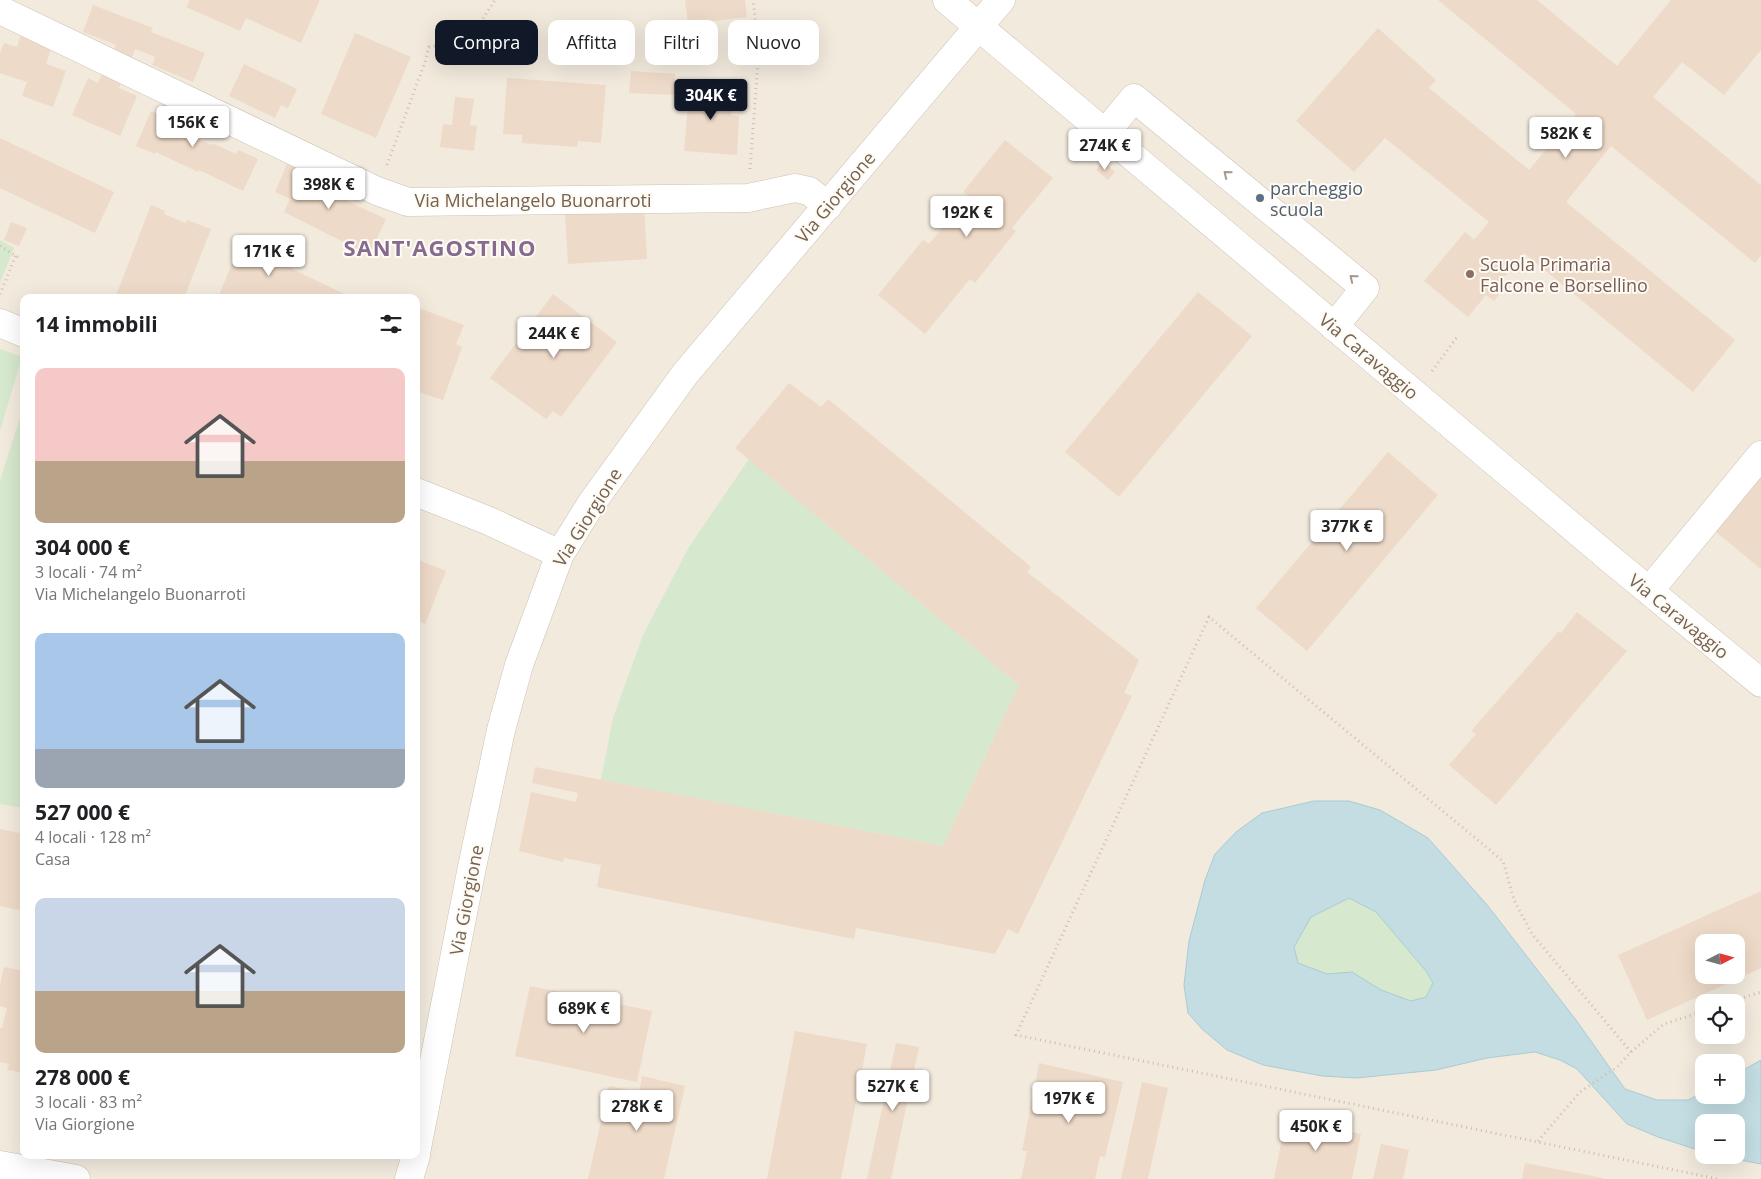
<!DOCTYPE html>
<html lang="it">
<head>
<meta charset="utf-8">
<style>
	:root { --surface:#fff; --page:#f6f6f6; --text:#202124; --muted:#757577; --accent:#111827 }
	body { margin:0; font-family:"Open Sans",sans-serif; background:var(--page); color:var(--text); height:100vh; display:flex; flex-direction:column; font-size:19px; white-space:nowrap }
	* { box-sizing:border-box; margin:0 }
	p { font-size:16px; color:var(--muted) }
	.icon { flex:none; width:28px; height:28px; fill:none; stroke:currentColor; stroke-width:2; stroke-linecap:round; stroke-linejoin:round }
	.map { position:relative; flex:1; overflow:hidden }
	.sheet { position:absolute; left:20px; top:294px; width:400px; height:865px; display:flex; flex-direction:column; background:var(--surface); border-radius:10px; box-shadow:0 5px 20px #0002 }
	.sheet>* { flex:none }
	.hud { position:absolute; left:435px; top:20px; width:475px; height:45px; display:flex; gap:10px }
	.needle { width:32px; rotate:84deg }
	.controls { position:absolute; left:1695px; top:934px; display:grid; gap:10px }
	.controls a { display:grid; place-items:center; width:50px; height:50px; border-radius:10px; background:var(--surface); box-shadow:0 5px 20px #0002; font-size:25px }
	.price { position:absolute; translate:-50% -42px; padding:0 11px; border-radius:5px; background:#fff; color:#222; font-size:16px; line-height:32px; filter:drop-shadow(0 1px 2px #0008) }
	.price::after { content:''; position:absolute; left:50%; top:30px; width:15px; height:11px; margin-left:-8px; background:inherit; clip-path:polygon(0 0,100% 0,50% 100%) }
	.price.active { background:var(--accent); color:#fff }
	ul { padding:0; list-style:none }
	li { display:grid; align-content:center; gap:10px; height:265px; padding:0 15px }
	li span { display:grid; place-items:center; height:155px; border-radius:10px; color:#555 }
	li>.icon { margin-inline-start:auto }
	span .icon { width:90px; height:90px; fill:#fffc; stroke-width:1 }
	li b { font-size:21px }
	h2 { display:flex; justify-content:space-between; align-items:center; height:60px; padding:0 15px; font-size:21px }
	.tag { padding:0 18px; border-radius:10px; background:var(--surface); box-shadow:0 5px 20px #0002; font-size:18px; line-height:45px }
	.tag.active { background:var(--accent); color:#fff }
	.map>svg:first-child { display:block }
</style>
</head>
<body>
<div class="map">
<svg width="1761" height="1179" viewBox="0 0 1761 1179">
	<rect width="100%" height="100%" fill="#fbf7ee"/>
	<path fill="#f2eadd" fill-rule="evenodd" d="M0,0H1761V1179H0ZM24,298H416V1155H24ZM1704,942H1736V975H1704ZM1704,1002H1736V1035H1704ZM1704,1062H1736V1095H1704ZM1704,1122H1736V1155H1704Z"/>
	<path fill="#d6e8cd" d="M0,240L14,248L0,283Z
		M0,349L22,357L0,431Z
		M24,405V808L0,804V481Z
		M749,459L1019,685L943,846L601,780L613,718L643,635L689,547Z
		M1349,898L1376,912L1426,971L1433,983L1426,997L1411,1001L1381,990L1352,972L1327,974L1298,963L1293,947L1311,917Z"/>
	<path fill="#c3dde3" stroke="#abcbd4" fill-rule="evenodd" d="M1314,801H1349L1380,810L1428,838L1488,906L1576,1020L1625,1089L1657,1100H1688L1704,1092V1095H1736V1074L1761,1060V1164L1714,1155H1736V1122H1704V1152L1658,1137L1627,1124L1577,1069L1560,1060L1535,1052L1487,1058L1436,1070L1357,1078L1322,1076L1263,1065L1227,1050L1202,1029L1188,1013L1184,985L1189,941L1205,880L1215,854L1236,832L1262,813ZM1349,898L1376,912L1426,971L1433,983L1426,997L1411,1001L1381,990L1352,972L1327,974L1298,963L1294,947L1311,917Z"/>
	<path fill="#eedac8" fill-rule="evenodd" d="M190,0H320L301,43L246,18L240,31L186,7Z
		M685,0H745L747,17L688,24Z
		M1438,0H1537L1617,66L1671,0H1761V50L1724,95L1682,62L1653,97L1761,185V255L1755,263L1611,146L1566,202L1735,340L1693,392L1524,253L1500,282L1506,286L1494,301L1486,295L1468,317L1424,281L1465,232L1474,240L1489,222L1385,138L1354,172L1296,121L1378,28L1436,80L1429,88L1529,170L1576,114Z
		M93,5L153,28L151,32L205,53L193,82L152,65L155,57L135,49L131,59L113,52L116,45L83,32Z
		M22,31L53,42L46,64L66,71L53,107L22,96L27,82L0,73V53L4,43L17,47Z
		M355,33L411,57L376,138L321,114Z
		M244,64L297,89L288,108L281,105L275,118L229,96Z
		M106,65L125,74L119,88L137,96L120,136L72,115L88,78L98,83Z
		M631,71L675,74L674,95L629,93Z
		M507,78L606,85L601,143L578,141L577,147L522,143V135L503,134Z
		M690,83L733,87L731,115L739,116L737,155L684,151Z
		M455,97L474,99L470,125L477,126L474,151L440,147L443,124L452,125Z
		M164,101L192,112L181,139L185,133L211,145L212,143L236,154L238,150L258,159L243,191L199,170L198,172L156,152L155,154L136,146L151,111L159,115Z
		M0,138L114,192L95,233L0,188Z
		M1005,140L1053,178L1012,228L1016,231L975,283L970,279L925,334L878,295L923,240L929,244L969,196L963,192Z
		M1103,161L1115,172L1108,180L1096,170Z
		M287,164L331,184L328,192L386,219L369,255L284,212L290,199L275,192Z
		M151,205L165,211L164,214L185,223L187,220L211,229L184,298H115Z
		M644,208L647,259L568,264L565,213Z
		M11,222L27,228L19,246L4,240Z
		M244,234L296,271L353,298H218Z
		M1198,292L1252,336L1119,497L1065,452Z
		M553,294L617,342L561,417L553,411L546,419L490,378Z
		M416,307L464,325L456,344L462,347L443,400L416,391Z
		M789,383L821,407L828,399L1031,567L1027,572L1139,660L1124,693L1132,696L1018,934L1008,929L995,954L856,928L854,939L597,887L601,865L564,858L563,862L519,851L531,792L576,802L578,793L532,783L535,767L943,846L1019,685L735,448Z
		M1388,452L1438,495L1307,651L1256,608Z
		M1761,476V569L1710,527Z
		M416,559L446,571L425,624L416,620Z
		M1577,612L1627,651L1496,805L1449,765L1476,734L1471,731L1558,632L1561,633Z
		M0,829L24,834V911L0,906Z
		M1761,891V968L1647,1020L1618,955ZM1704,942H1736V975H1704Z
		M4,967L24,971V1073L7,1070L9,1064L0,1062V1028H2L7,1008L0,1006V985Z
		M530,986L652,1011L637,1082L515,1056Z
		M795,1031L867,1044L841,1179H767Z
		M896,1043L919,1047L891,1179H867Z
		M1039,1063L1123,1082L1105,1157L1100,1156L1095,1179H1021L1027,1151H1022Z
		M642,1076L685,1086L664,1179H588L609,1086L639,1092Z
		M1142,1082L1168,1088L1148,1179H1121Z
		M1286,1118L1361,1134L1352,1179H1274Z
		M1381,1144L1409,1150L1403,1179H1373Z
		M1525,1163L1603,1178V1179H1522Z"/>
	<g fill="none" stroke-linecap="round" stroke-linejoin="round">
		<g stroke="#cdc0b4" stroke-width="29">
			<path id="minor" d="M947,0L1614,562L1761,683
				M0,10L377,191L408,202L748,198L795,188L809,191L828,206
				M1105,133L1134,98L1365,288L1334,327
				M0,323L24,333
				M416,492L489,521L560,554
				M1649,591L1761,455
				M416,1153L472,867L501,730L519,665L560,554L591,504L685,374L1001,0
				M0,1165L76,1179
				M409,1179L416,1155"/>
		</g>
		<path stroke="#d3bdab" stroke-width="3" stroke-dasharray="1 4" stroke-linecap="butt" d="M387,165L425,62L429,47L459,43L479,25L495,0
			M750,169L759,49L753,0
			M0,246L18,257
			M0,294L16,255
			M1432,371L1457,337
			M1730,1002L1761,992
			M1631,1052L1532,934L1514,900L1503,861L1209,617L1016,1035L1718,1179
			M1538,1141L1580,1092L1616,1068L1631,1052L1664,1024L1704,1011"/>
		<use href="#minor" stroke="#fff" stroke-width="28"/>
	</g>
	<defs><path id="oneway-chevron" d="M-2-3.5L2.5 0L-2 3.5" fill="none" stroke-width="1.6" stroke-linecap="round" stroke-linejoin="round" transform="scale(1.25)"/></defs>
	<g stroke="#a5988f">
		<use href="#oneway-chevron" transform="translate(1227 174) rotate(-141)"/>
		<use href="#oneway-chevron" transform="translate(1353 278) rotate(-141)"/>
	</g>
	<circle fill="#5c6f8a" stroke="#fefbf4" stroke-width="2" cx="1260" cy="198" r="5"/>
	<circle fill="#8d6e63" stroke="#fefbf4" stroke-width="2" cx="1470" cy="274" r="5"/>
	<g text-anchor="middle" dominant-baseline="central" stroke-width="4" stroke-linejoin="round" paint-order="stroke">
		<g font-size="18" fill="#4e5e75" stroke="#fefbf4" text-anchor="start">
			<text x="1270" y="188">parcheggio<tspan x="1270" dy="21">scuola</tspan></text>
		</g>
		<g font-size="18" fill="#756152" stroke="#fefbf4">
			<text transform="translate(835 197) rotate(-50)">Via Giorgione</text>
			<text x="533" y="200">Via Michelangelo Buonarroti</text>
			<text transform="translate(1369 356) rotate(40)">Via Caravaggio</text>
			<text transform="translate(587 517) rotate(-58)">Via Giorgione</text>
			<text transform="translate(1679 616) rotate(39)">Via Caravaggio</text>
			<text transform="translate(466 900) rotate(-79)">Via Giorgione</text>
		</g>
		<g font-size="18" fill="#785e54" stroke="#fefbf4" text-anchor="start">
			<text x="1480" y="264">Scuola Primaria<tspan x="1480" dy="21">Falcone e Borsellino</tspan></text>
		</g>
		<g font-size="22" font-weight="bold" letter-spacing="1" fill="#866a8f" stroke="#fefbf4">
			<text x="440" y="247">SANT'AGOSTINO</text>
		</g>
	</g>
</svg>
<div class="controls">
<a><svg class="needle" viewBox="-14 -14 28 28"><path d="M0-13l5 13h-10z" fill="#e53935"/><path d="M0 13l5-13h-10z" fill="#757577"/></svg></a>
<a><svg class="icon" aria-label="locate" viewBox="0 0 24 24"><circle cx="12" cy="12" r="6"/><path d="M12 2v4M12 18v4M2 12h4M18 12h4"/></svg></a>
<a>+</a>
<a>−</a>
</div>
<b class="price active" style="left:711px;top:121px">304K €</b>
<b class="price" style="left:193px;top:148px">156K €</b>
<b class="price" style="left:1566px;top:159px">582K €</b>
<b class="price" style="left:1105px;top:171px">274K €</b>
<b class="price" style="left:329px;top:210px">398K €</b>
<b class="price" style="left:967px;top:238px">192K €</b>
<b class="price" style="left:269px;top:277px">171K €</b>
<b class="price" style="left:554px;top:359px">244K €</b>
<b class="price" style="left:1347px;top:552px">377K €</b>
<b class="price" style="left:584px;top:1034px">689K €</b>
<b class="price" style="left:893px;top:1112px">527K €</b>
<b class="price" style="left:1069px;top:1124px">197K €</b>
<b class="price" style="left:637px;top:1132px">278K €</b>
<b class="price" style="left:1316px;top:1152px">450K €</b>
<div class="hud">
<a class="tag active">Compra</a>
<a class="tag">Affitta</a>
<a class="tag">Filtri</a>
<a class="tag">Nuovo</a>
</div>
<section class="sheet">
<h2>14 immobili<svg class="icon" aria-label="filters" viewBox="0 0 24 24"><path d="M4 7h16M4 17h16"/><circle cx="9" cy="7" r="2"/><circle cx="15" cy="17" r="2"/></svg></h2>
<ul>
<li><span style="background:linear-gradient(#f6c9c9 60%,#b9a48a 0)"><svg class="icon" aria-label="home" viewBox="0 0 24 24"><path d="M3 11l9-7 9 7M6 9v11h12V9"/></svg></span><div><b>304 000 €</b><p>3 locali · 74 m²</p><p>Via Michelangelo Buonarroti</p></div></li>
<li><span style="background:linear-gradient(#a9c7e8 75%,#9aa5b1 0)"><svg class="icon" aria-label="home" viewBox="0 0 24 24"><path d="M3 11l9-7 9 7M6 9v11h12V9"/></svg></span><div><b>527 000 €</b><p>4 locali · 128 m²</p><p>Casa</p></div></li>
<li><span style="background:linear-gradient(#c9d6e8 60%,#b9a48a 0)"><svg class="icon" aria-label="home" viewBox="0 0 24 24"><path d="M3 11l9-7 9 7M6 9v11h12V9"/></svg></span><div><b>278 000 €</b><p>3 locali · 83 m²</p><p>Via Giorgione</p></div></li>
</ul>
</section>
</div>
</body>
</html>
